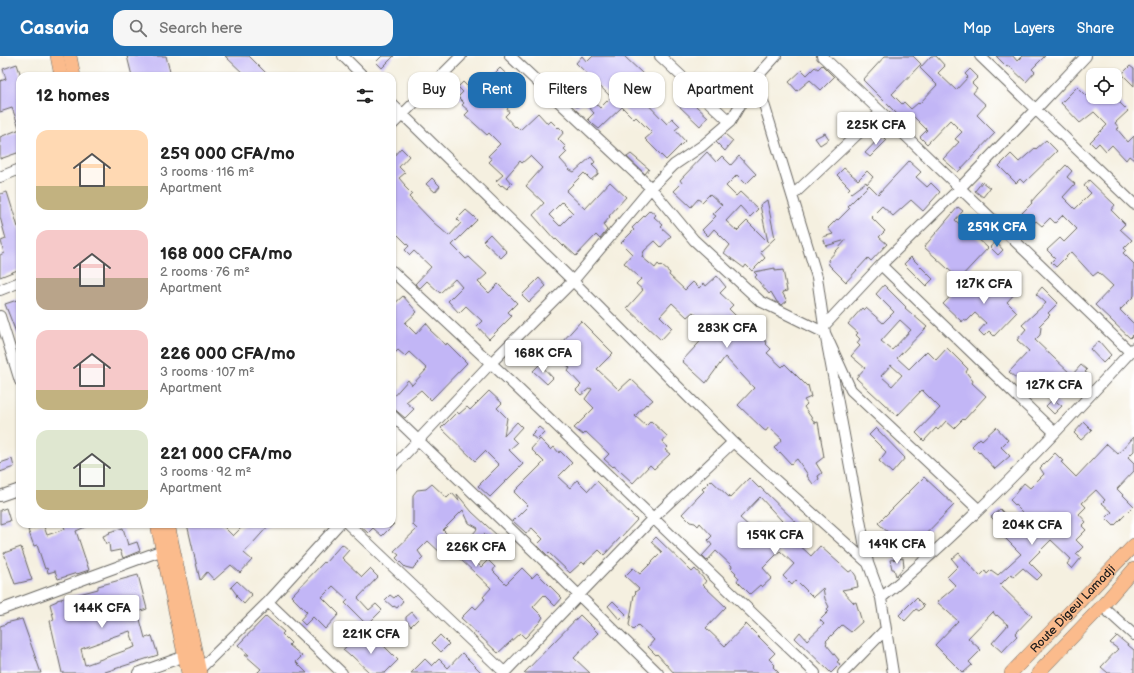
<!DOCTYPE html>
<html lang="en">
<head>
<meta charset="utf-8">
<style>
	:root { --surface:#fff; --page:#f6f6f6; --text:#222; --muted:#767676; --accent:#1f6fb2 }
	body { margin:0; font-family:"Balsamiq Sans",sans-serif; background:var(--page); color:var(--text); height:100vh; display:flex; flex-direction:column; font-size:15px; white-space:nowrap }
	* { box-sizing:border-box; margin:0 }
	p { font-size:13px; color:var(--muted) }
	.icon { flex:none; width:22px; height:22px; fill:none; stroke:currentColor; stroke-width:2; stroke-linecap:round; stroke-linejoin:round }
	.map { position:relative; flex:1; overflow:hidden }
	.side { position:absolute; left:16px; top:16px; width:380px; height:456px; display:flex; flex-direction:column; background:var(--surface); border-radius:12px; box-shadow:0 1px 3px #0004 }
	.side>* { flex:none }
	.banner { position:absolute; left:408px; top:16px; width:380px; height:36px; display:flex; gap:8px }
	.buttons { position:absolute; left:1086px; top:12px; display:grid; gap:8px }
	.buttons a { display:grid; place-items:center; width:36px; height:36px; border-radius:8px; background:var(--surface); box-shadow:0 1px 3px #0004; font-size:20px }
	.price { position:absolute; translate:-50% -34px; padding:0 9px; border-radius:4px; background:#fff; color:#222; font-size:13px; line-height:26px; filter:drop-shadow(0 1px 2px #0008) }
	.price::after { content:''; position:absolute; left:50%; top:24px; width:12px; height:9px; margin-left:-6px; background:inherit; clip-path:polygon(0 0,100% 0,50% 100%) }
	.price.selected { background:var(--accent); color:#fff }
	ul { padding:0; list-style:none }
	li { display:flex; align-items:center; gap:12px; height:100px; padding:0 20px }
	li span { display:grid; place-items:center; flex:none; width:112px; height:80px; border-radius:12px; color:#555 }
	li>.icon { margin-inline-start:auto }
	span .icon { width:48px; height:48px; fill:#fffc; stroke-width:1 }
	li b { font-size:17px }
	h2 { display:flex; justify-content:space-between; align-items:center; height:48px; padding:0 20px; font-size:17px }
	.pill { padding:0 14px; border-radius:12px; background:var(--surface); box-shadow:0 1px 3px #0004; font-size:14px; line-height:36px }
	.pill.selected { background:var(--accent); color:#fff }
	header { display:flex; align-items:center; gap:24px; box-sizing:border-box; height:56px; padding:0 20px; background:var(--accent); color:#fff }
	header strong { font-size:19px }
	nav { display:flex; gap:22px; margin-inline-start:auto; font-size:14px }
	.search { width:280px; height:36px; background:var(--page); display:flex; align-items:center; gap:10px; box-sizing:border-box; padding:0 14px; border-radius:12px; color:var(--muted); font-size:15px }
	.map>svg:first-child { display:block }
</style>
</head>
<body>
<header>
<strong>Casavia</strong>
<div class="search"><svg class="icon" aria-label="search" viewBox="0 0 24 24"><circle cx="10" cy="10" r="6"/><path d="M15 15l6 6"/></svg>Search here</div>
<nav><a>Map</a><a>Layers</a><a>Share</a></nav>
</header>
<div class="map">
<svg width="1134" height="617" viewBox="0 0 1134 617">
	<rect width="100%" height="100%" fill="#fff"/>
	<filter id="ink" filterUnits="userSpaceOnUse"><feTurbulence type="fractalNoise" baseFrequency=".025" numOctaves="2"/><feDisplacementMap in="SourceGraphic" scale="8" xChannelSelector="R" yChannelSelector="G"/><feConvolveMatrix kernelMatrix="1 2 1 2 8 2 1 2 1" color-interpolation-filters="sRGB"/></filter>
	<filter id="wash" filterUnits="userSpaceOnUse"><feTurbulence type="fractalNoise" baseFrequency=".012" numOctaves="4" result="noise"/><feDisplacementMap in="SourceGraphic" scale="16" xChannelSelector="R" yChannelSelector="G"/><feGaussianBlur stdDeviation="0.9" result="paint"/><feColorMatrix in="noise" values="0 0 0 0 0 0 0 0 0 0 0 0 0 0 0 0 0 1.4 0 .05"/><feComposite in="paint" operator="in"/></filter>
	<g filter="url(#wash)">
		<rect width="100%" height="100%" fill="#f5f0e0"/>
		<g id="blocks">
			<path fill="#c2b6f6" fill-rule="evenodd" d="M127,0H166L171,20H132Z
				M225,0H249L269,20H246Z
				M382,0H394L382,12L376,6Z
				M582,0L587,6L593,0H624L643,18L631,31L667,68L672,62L680,70L675,74L685,85L666,104L645,83L652,77L636,61L634,63L622,51L599,73L594,69L588,63L594,57L583,45L577,51L571,46L570,47L556,31L563,23L580,40L584,35L600,52L611,41L576,7Z
				M885,0H913L921,8L892,38L902,48L904,46L911,53L918,47L919,48L937,29L920,12L931,0H936L945,10L938,17L956,34L968,21L965,18L970,13L978,21L972,27L977,32L973,37L986,49L977,59L995,77L958,116L943,103L959,86L955,83L962,76L950,64L927,88L920,81L927,74L912,59L906,66L901,60L900,61L863,24Z
				M996,0H1013L1017,5L1022,0H1045L1032,13L1035,16L1026,26L1009,10L1007,11Z
				M17,8L20,17V71H19L12,52L0,56V25L6,23L3,13Z
				M822,9L834,21L821,34L810,24L797,35L789,26L802,14L807,19L815,11L818,13Z
				M1130,10L1134,13V30L1122,18Z
				M500,12L524,35L507,53L509,56L505,60L515,71L516,70L520,74L538,57L548,68L551,65L558,72L559,71L564,76L558,83L566,91L564,93L567,96L560,103L570,114L574,116L591,101L595,106L592,109L598,115V118L591,124L584,117L566,135L585,153L610,126L626,141L609,160L610,161L603,169L607,174L600,183L596,179L576,200L564,189L563,190L556,183L555,184L533,159L544,147L526,130L542,112L530,100L522,107L520,105L506,121L512,128L507,133L502,129L501,130L496,125L503,119L489,106L492,103L488,100L500,88L489,77L487,79L465,59L469,55L462,49L464,47L458,41L463,36L458,31L463,26L476,39L491,23L490,22ZM562,146L573,157L560,170L549,159Z
				M1077,31L1087,41H1114L1128,55L1115,67L1119,72L1117,73L1128,86L1134,80V104L1129,100L1126,104L1112,89L1106,95L1099,87L1095,91L1090,86L1107,69L1094,56L1080,67L1061,47Z
				M686,41L708,61L700,70L678,49Z
				M20,73V96L0,103V81Z
				M825,77L829,83L820,89L815,82Z
				M725,78L733,85L725,95L716,86Z
				M882,79L887,84L870,101L865,97Z
				M1046,84L1057,95L1024,127L1020,123L1016,127L999,110L1011,98L1019,106L1035,92L1036,93Z
				M401,92L409,100L399,111L405,117L399,122L405,129L404,130L412,138L409,141L433,166L449,180L461,167L457,163L466,154L473,160L477,164L452,189L466,203L469,201L487,218L478,226L489,237L498,228L517,247L508,256L512,260L489,283L477,270L482,265L466,250L459,257L448,245L462,231L455,223L440,237L427,225L420,232L415,228L431,211L414,195L410,199L405,194L409,190L398,179L392,185V102Z
				M707,96L716,106L722,100L731,109L739,100L756,118L746,128L737,119L726,130L736,140L740,136L758,153L750,161L740,150L726,165L737,175L747,165L768,186L760,149L767,144L775,182L760,196L765,202L752,215L746,209L744,212L724,197L730,189L714,173L708,180L702,174L716,160L713,158L722,149L710,138L702,146L698,143L691,151L674,135L682,127L680,124Z
				M631,98L649,113L645,118L627,101Z
				M909,105L921,116L916,121L927,131L931,127L940,136L923,155L911,144L893,160L882,150L871,161L885,175L879,181L887,188L871,205L868,202L846,226L829,209L828,204L846,184L826,190L823,181L833,178L828,172L837,163L838,164L850,152L848,150L869,129L878,138Z
				M1066,109L1072,115L1067,121L1075,128L1063,141L1075,153L1091,137L1084,130L1089,124L1115,149L1111,154L1125,168L1120,173L1132,184L1124,192L1126,194L1123,197L1134,208V240L1120,254L1134,268V278L1130,282L1095,249L1113,230L1098,216L1093,220L1071,196L1056,211L1051,206L1055,202L1047,194L1060,182L1064,186L1077,173L1063,159L1055,167L1050,162L1042,170L1036,165L1032,169L1021,158L1032,147L1031,146L1037,139Z
				M844,112L858,124L867,115L873,121L867,128L866,126L851,137L848,134L850,132L837,119Z
				M432,122L440,130L435,136L426,128Z
				M982,126L990,132L983,141L975,135Z
				M7,136L18,171H20V213L0,221V199L4,197L1,185L6,183L0,161V138Z
				M958,151L963,155L955,164L965,173L973,165L979,171L975,176L976,178L975,180L988,192L959,223L924,191Z
				M650,154L656,159L654,161L663,169L661,171L671,180L661,191L655,185L644,195L642,201L655,212L658,208L660,210L661,209L670,217L669,219L685,234L693,226L699,232L704,227L706,230L717,220L726,231L720,237L733,249L729,253L737,261L734,264L735,266L748,279L757,270L765,278L762,281L767,287L766,288L771,293L767,297L782,311L785,308L807,330L808,329L811,341L804,344L807,348L804,351L815,367L818,366L824,401L816,407L822,417L818,420L819,423L813,428L807,420L808,419L797,403L791,408L780,396L779,397L774,392L782,383L769,371L766,375L764,374L738,349L754,332L725,301L706,327L682,305L711,274L693,256L687,261L672,247L660,260L672,272L661,284L627,252L643,234L636,228L641,223L624,207L632,198L621,187L634,174L632,172Z
				M490,178L507,196L501,202L483,185Z
				M996,186L1003,194L998,199L990,191Z
				M911,201L933,223L926,230L904,208Z
				M775,212V215L783,214L787,235L782,236L787,245L782,249L777,246L771,236L769,238L755,221L757,219L754,216Z
				M539,222L546,230L529,246L522,239Z
				M996,222L1003,229L1005,228L1007,230L1010,226L1018,234L1007,246L1017,256L994,280L989,275L984,280L979,275L986,267L975,257L967,265L964,263L962,266L943,248L965,225L976,236L985,227L988,230Z
				M884,229L906,251L905,252L927,271L897,302L909,313L927,295L936,304L947,292L968,313L966,316L973,325L972,327L986,340L964,364L963,363L954,372L946,365L938,374L936,372L924,385L916,377L940,352L922,334L897,360L856,322L865,312L851,300L860,290L857,287L860,283L856,279L858,277L848,268L862,252L864,254L866,252L883,267L894,256L876,238ZM900,264L911,274L892,294L881,285ZM891,309L902,319L892,330L881,320Z
				M1042,231L1058,247L1048,257L1050,259L1039,270L1041,271L1040,279L1035,284L1072,319L1081,309L1087,314L1085,316L1090,320L1078,333L1074,329L1071,333L1068,330L1062,336L1043,317L1028,333L1009,316L1029,295L1017,284L1026,273L1022,269L1046,247L1036,238Z
				M403,240L417,256L405,267L416,278L426,267L431,273L430,274L446,289L447,287L467,307L431,344L421,334L406,346L414,353L405,362L392,351V342L408,324L412,329L427,313L409,296L405,300L398,294L392,300V250Z
				M17,244L20,252L19,284L5,248Z
				M581,265L613,297L597,313L619,334L631,323L653,344L647,349L646,348L635,360L646,370L651,365L667,380L662,386L668,391L665,394L670,398L654,413L650,409L633,427L620,415L614,410L613,411L604,403L609,398L586,376L583,379L574,372L594,352L585,343L592,333L590,332L581,339L576,334L581,329L568,315L570,312L553,296Z
				M1099,285L1111,299L1103,307L1090,293Z
				M540,308L553,322L547,328L533,315Z
				M489,335L502,347L497,352L507,362L504,380L517,366L522,371L512,382L517,387L509,394L523,408L490,441L478,430L499,409L485,395L475,405L441,372L457,356L459,358L467,351L470,354Z
				M1053,343L1062,350L1054,358L1046,350Z
				M1084,366L1092,374L1081,384L1074,377Z
				M539,371L545,376L537,384L531,379Z
				M996,371L1008,384L1001,391L1010,400L995,413L980,396L979,397L972,390L980,382L982,384Z
				M876,372L905,402L892,417L879,405L886,396L869,379Z
				M1134,381V395L1128,401L1134,407V415L1117,433L1134,450L1114,470L1106,462L1112,456L1102,447L1105,444L1096,434L1082,447L1086,451L1079,458L1086,466L1082,470L1086,474L1076,484L1083,491L1076,498L1081,502L1072,513L1067,508L1071,503L1051,484L1029,506L1042,519L1037,524L1023,512L1013,521L1011,518L1000,529L1032,560L1015,578L1017,580L1002,596L992,587L1008,569L997,559L996,560L993,556L968,582L981,594L969,606L972,609L963,617L935,589L958,565L937,546L956,530L947,521L958,510L952,503L959,497L980,520L985,515L987,518L991,514L998,519L1021,498L1005,482L1009,478L991,461L1000,453L1007,460L1004,463L1016,475L1028,462L1010,444L1024,427L1030,432L1044,418L1040,412L1055,397L1063,405L1061,406L1076,421L1107,388L1118,398Z
				M540,383L551,394L554,391L559,397L560,395L572,407L558,421L570,432L577,424L588,435L597,425L637,464L604,499L599,494L584,508L582,506L570,517L549,497L547,499L537,489L543,483L532,472L526,477L513,465L528,450L514,436L544,406L531,393Z
				M12,403L14,411L0,416V407Z
				M924,421L954,449L914,490L910,487L900,496L887,482L893,481L878,467Z
				M749,422L759,432L760,431L803,473L793,483L811,500L820,490L849,516L852,514L856,520L858,531L842,534L854,547L856,546L862,566L851,576L842,569L826,585L827,587L826,588L839,604L837,606L840,608L831,617L795,582L800,576L807,584L824,568L820,564L829,555L827,553L829,551L825,543L823,532L813,541L796,524L792,529L783,520L794,508L780,495L763,512L772,522L762,531L760,529L750,538L737,525L739,522L735,518L736,517L731,512L732,510L716,495L707,505L702,500L712,489L708,484L712,480L700,467L698,470L695,467L690,466L682,458L700,439L704,435L702,433L711,424L730,442ZM760,441L782,465L768,479L756,467L751,472L740,462Z
				M432,428L447,442L452,437L459,445L457,438L472,456L499,481L493,487L484,478L467,497L481,511L488,504L495,511L493,515L506,528L522,512L532,522L537,517L562,542L555,550L544,539L533,551L543,561L540,566L525,582L520,577L498,597L461,562L473,550L476,553L485,543L483,541L491,532L460,503H459L450,494L444,500L428,485L418,495L423,502L414,511L413,513L405,511L396,502L399,499L394,495L417,473L413,469V439L417,434L426,433ZM463,454L469,467L478,472L461,492L443,474Z
				M6,452L10,465L0,468V454Z
				M43,468L47,479L65,473L63,468H92L76,475L89,514L77,518V517L58,523L55,515L48,517L47,512L45,513L37,489L34,490L28,474Z
				M187,468H221L233,480L245,468H270L244,497L252,504L240,517L231,509L214,524L207,516L200,524Z
				M358,468H394L382,480L373,472L368,477Z
				M123,472L128,489L137,486L140,495L123,502L120,494L110,496L109,487L106,488L103,480L110,477L109,476Z
				M656,481L692,516L695,513L706,525L703,529L726,551L706,572L725,590L746,568L775,597L769,603L775,609L773,611L779,617H674L657,598L656,599L648,591L654,584L638,569L633,574L629,569L634,539L636,537L635,536L639,533L625,520L633,512L640,518L662,496L651,486Z
				M342,488L349,494L342,502L362,521L370,513L378,521L358,542L369,554L376,548L382,554L367,569L345,547L348,544L333,530L322,541L339,558L325,573L313,561L305,569L300,564L307,556L291,540L324,506L325,507Z
				M21,491L32,524L15,528L4,497Z
				M903,502L904,511L896,520L894,513H892L890,504Z
				M138,519L147,553L138,556L145,582L152,580L158,599L102,617H62L50,565L54,564L50,548L57,545V544L98,533V530ZM130,575L135,591L85,609L81,593L109,583V582Z
				M237,525L252,539L244,548L236,540L237,539L231,531Z
				M390,539L394,542L397,539L403,545L397,552L394,550L393,551L385,544Z
				M916,542L924,550L919,555L916,553L905,565L899,559Z
				M613,545L626,558L620,564L608,550Z
				M412,556L418,563L411,570L406,564V561Z
				M580,559L598,577L574,602L590,617H524Z
				M266,560L284,576L282,578L291,587L289,589L302,600L296,606L307,617H257L261,613L245,599H249L238,589Z
				M22,563L41,617H0V570L6,568V567Z
				M359,576L372,588L377,583L398,604L385,617H370L351,599L350,600L343,594Z
				M440,579L449,588L441,596L432,587Z
				M1117,580L1134,594V617H1108L1101,611L1118,593L1110,587Z
				M462,597L482,617H411L425,603L432,610L439,603L448,612Z"/>
		</g>
	</g>
	<g filter="url(#ink)">
		<use href="#blocks" fill-opacity="0" stroke="#686661" stroke-width="1"/>
		<g fill="none" stroke-linecap="round" stroke-linejoin="round">
			<g stroke="#686661" stroke-width="12">
				<path id="minor" d="M343,0L363,20
					M510,0L651,132L694,184L760,245L825,277L851,334L979,454
					M660,0L730,66
					M822,0L881,56L1130,296
					M980,0L1134,148
					M756,22L817,221L825,277L868,507L881,542L893,617
					M392,48L573,225L733,386L868,507
					M392,69L461,0
					M0,121L20,113
					M793,139L881,56
					M881,209L1054,376
					M392,215L510,325L815,617
					M0,234L20,226
					M0,260L20,325
					M824,270L881,209L960,132L1036,53L1086,0
					M392,359L544,505L658,617
					M392,412L491,307L573,225L651,132L674,109L702,90L730,66L756,22L776,0
					M0,440L20,433
					M348,468L505,617
					M881,542C973,466 1054,379 1134,292
					M268,546L342,617
					M1102,550L1134,579
					M0,554L163,494
					M199,614L268,546L339,468
					M138,617L185,600
					M504,617L653,462L733,386
					M843,617L885,574"/>
			</g>
			<g stroke="#686661" stroke-width="14">
				<g id="major">
					<path d="M57,0L61,20"/>
					<path d="M70,0L74,20"/>
					<path d="M157,468L188,617"/>
					<path d="M168,468L200,617"/>
					<path id="s1" d="M1011,617L1134,489"/>
					<path d="M1038,617L1102,550L1134,513"/>
				</g>
			</g>
			<use href="#minor" stroke="#fff" stroke-width="10"/>
			<use href="#major" stroke="#fbbb8c" stroke-width="13"/>
		</g>
	</g>
	<g text-anchor="middle" dominant-baseline="central" stroke-width="3" stroke-linejoin="round" paint-order="stroke">
		<g font-size="12" fill="#1c1c1c" stroke="#fff">
			<text stroke="none"><textPath href="#s1" startOffset="89">Route Digeul Lamadji</textPath></text>
		</g>
	</g>
</svg>
<div class="buttons">
<a><svg class="icon" aria-label="locate" viewBox="0 0 24 24"><circle cx="12" cy="12" r="6"/><path d="M12 2v4M12 18v4M2 12h4M18 12h4"/></svg></a>
</div>
<b class="price" style="left:876px;top:90px">225K CFA</b>
<b class="price selected" style="left:997px;top:192px">259K CFA</b>
<b class="price" style="left:984px;top:249px">127K CFA</b>
<b class="price" style="left:727px;top:293px">283K CFA</b>
<b class="price" style="left:543px;top:318px">168K CFA</b>
<b class="price" style="left:1054px;top:350px">127K CFA</b>
<b class="price" style="left:1032px;top:490px">204K CFA</b>
<b class="price" style="left:775px;top:500px">159K CFA</b>
<b class="price" style="left:897px;top:509px">149K CFA</b>
<b class="price" style="left:476px;top:512px">226K CFA</b>
<b class="price" style="left:102px;top:573px">144K CFA</b>
<b class="price" style="left:371px;top:599px">221K CFA</b>
<div class="banner">
<a class="pill">Buy</a>
<a class="pill selected">Rent</a>
<a class="pill">Filters</a>
<a class="pill">New</a>
<a class="pill">Apartment</a>
</div>
<section class="side">
<h2>12 homes<svg class="icon" aria-label="filters" viewBox="0 0 24 24"><path d="M4 7h16M4 17h16"/><circle cx="9" cy="7" r="2"/><circle cx="15" cy="17" r="2"/></svg></h2>
<ul>
<li><span style="background:linear-gradient(#ffd9b3 70%,#c2b280 0)"><svg class="icon" aria-label="home" viewBox="0 0 24 24"><path d="M3 11l9-7 9 7M6 9v11h12V9"/></svg></span><div><b>259 000 CFA/mo</b><p>3 rooms · 116 m²</p><p>Apartment</p></div></li>
<li><span style="background:linear-gradient(#f6c9c9 60%,#b9a48a 0)"><svg class="icon" aria-label="home" viewBox="0 0 24 24"><path d="M3 11l9-7 9 7M6 9v11h12V9"/></svg></span><div><b>168 000 CFA/mo</b><p>2 rooms · 76 m²</p><p>Apartment</p></div></li>
<li><span style="background:linear-gradient(#f6c9c9 75%,#c2b280 0)"><svg class="icon" aria-label="home" viewBox="0 0 24 24"><path d="M3 11l9-7 9 7M6 9v11h12V9"/></svg></span><div><b>226 000 CFA/mo</b><p>3 rooms · 107 m²</p><p>Apartment</p></div></li>
<li><span style="background:linear-gradient(#dfe7d0 75%,#c2b280 0)"><svg class="icon" aria-label="home" viewBox="0 0 24 24"><path d="M3 11l9-7 9 7M6 9v11h12V9"/></svg></span><div><b>221 000 CFA/mo</b><p>3 rooms · 92 m²</p><p>Apartment</p></div></li>
</ul>
</section>
</div>
</body>
</html>
